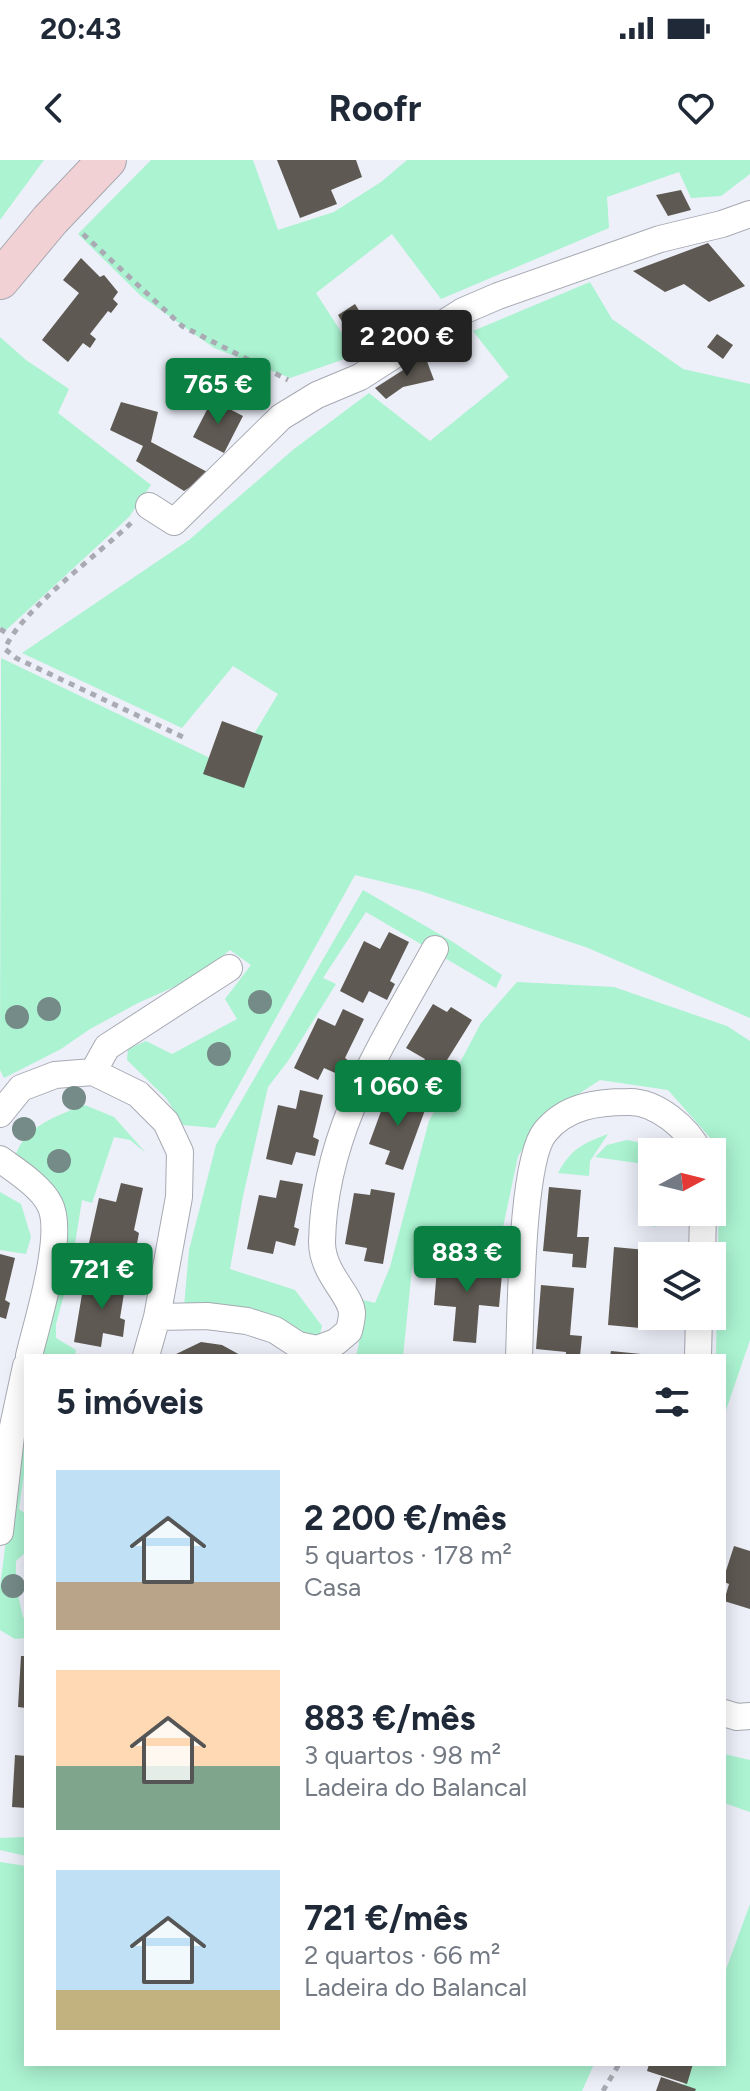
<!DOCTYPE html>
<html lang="pt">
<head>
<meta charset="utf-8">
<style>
	:root { --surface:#fff; --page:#f6f6f7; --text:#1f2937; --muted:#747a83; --accent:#0b8043 }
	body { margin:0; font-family:Figtree,sans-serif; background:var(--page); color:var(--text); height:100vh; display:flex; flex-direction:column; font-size:30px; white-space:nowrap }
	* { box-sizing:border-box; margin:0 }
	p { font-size:26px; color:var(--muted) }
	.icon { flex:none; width:44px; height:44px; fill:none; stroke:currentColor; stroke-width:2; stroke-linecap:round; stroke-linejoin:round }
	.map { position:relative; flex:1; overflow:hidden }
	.side { position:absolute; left:24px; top:1194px; width:702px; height:712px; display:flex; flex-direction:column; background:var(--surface); border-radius:0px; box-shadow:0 4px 20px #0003 }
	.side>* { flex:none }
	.needle { width:52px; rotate:83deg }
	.buttons { position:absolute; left:638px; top:978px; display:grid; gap:16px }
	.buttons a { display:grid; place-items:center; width:88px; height:88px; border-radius:0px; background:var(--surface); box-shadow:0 4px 20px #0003; font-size:40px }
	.price { position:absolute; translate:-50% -68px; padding:0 18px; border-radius:8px; background:var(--accent); color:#fff; font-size:26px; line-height:52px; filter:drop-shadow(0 2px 4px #0008) }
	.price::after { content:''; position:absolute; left:50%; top:48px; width:24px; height:18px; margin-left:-12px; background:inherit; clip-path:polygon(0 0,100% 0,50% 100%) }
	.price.on { background:#222; color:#fff }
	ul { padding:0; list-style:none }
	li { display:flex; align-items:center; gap:24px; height:200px; padding:0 32px }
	li span { display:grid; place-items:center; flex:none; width:224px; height:160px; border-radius:0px; color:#555 }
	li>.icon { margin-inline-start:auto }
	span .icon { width:96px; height:96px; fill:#fffc; stroke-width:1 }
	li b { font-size:34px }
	h2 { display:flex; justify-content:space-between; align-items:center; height:96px; padding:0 32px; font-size:34px }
	.status { display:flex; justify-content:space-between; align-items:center; height:56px; padding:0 40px; background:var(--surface); direction:ltr }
	.status svg { height:22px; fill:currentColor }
	header { display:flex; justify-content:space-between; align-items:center; height:104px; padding:0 32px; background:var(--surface); font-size:36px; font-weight:700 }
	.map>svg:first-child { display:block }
</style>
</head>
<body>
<div class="status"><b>20:43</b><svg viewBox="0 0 49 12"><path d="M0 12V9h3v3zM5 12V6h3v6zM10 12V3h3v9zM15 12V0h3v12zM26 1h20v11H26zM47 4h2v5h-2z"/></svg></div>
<header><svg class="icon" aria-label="back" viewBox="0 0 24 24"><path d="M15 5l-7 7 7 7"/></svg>Roofr<svg class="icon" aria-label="heart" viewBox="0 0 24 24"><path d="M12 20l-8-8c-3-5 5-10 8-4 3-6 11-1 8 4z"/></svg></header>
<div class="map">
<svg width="750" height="1931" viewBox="0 0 750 1931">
	<rect width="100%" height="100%" fill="#edeff9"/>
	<path fill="#abf3d1" d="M0,0H44L0,60Z
		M151,0H253L278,70L334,52L381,22L407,0H750V14L721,36L691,38L679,12L607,37L609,68L441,139L392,74L316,133L356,195L290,218L214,188L141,136L78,74Z
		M590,122L612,159L683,209L750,224V858L588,788L421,731L355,715L215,968L183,965L166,938L127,900L128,889L146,881L172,894L237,859L225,839L251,805L230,790L194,818L138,843L90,869L61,889L4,918L0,910L1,498L233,609L278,534L233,506L182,568L22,493L189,380L294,289L369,233L430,281L509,217L473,171Z
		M0,177L26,200L69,229L58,253L151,325L129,357L5,471L0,467Z
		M363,730L453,782L502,815L496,828L366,752L323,818L336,824L288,901L268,927L243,1036L230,1109L295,1130L322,1166L318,1182L284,1164L233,1145L184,1147L189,1090L216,985Z
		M517,822L614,827L727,866L750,881V1180L724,1256V1196H716L720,989L668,930L600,920L546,955L518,996L501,1077L423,1066L412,1109L403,1196H356L359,1183L351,1137L375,1143L390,1107L429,961L481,863Z
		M85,945L114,957L146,993L130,980L114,977L92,1043L82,1040L74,1090L100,1102L95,1116L72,1106L56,1164V1178L76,1190L75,1196L56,1194L33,1196L61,1089L25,1005L16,994C26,966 58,955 85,945Z
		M608,974L590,1001L589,1016L558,1013C572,988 582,984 608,974Z
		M627,980L637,982L656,992H652V1027L651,1005L595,997L607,985Z
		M0,1032L21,1044L31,1077L26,1094L0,1090Z
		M653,1052H677L678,1062L653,1067Z
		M26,1268V1301L19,1349L26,1354V1392L16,1401V1426L23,1457L26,1459V1478L15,1479L0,1470V1427L14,1317Z
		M724,1594L750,1600V1652L724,1643Z
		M26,1677V1696L0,1690V1678Z
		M0,1702L26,1706V1904H594L582,1931H0Z
		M750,1744V1931H681L691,1904H724V1815Z"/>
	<path fill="#5e5952" d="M277,0H356L362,17L331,30L337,44L300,58Z
		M681,30L691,50L668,56L656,35Z
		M708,83L745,126L709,142L684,124L665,132L633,111Z
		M81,98L100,117L104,115L118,132L113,139L118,144L111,153L108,151L90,174L96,179L90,188L83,183L68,202L42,180L79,133L63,120Z
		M355,144L381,186L363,197L338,155Z
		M717,174L733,185L723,199L707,187Z
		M425,196L434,220L403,227L386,239L375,228Z
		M212,240L243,256L224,293L193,277Z
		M121,242L158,252L151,282L211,314L184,331L136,301L143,286L110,270Z
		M222,561L263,576L244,628L203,614Z
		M389,772L409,782L390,821L395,824L387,840L369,831L363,843L340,831L364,781L380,789Z
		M433,844L447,852L451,847L472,860L434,921L418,911L425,899L406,888Z
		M343,849L364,859L345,898L350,902L342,916L324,908L318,920L294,908L318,858L335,866Z
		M300,930L323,935L313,977L319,980L315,996L296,992L292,1005L266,999L278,945L296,949Z
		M405,934L428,942L403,1010L385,1004L390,991L369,984L387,935L402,941Z
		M280,1020L303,1024L294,1067L299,1069L295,1086L276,1081L273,1094L247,1089L259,1035L276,1038Z
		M121,1023L143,1028L134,1070L139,1073L136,1089L116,1084L113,1098L87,1092L99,1038L116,1042Z
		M549,1027L581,1030L577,1077H589L586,1108L572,1107L573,1094L543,1091Z
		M371,1029L395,1033L383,1104L364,1101L367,1088L345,1084L354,1033L370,1035Z
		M614,1087L657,1091V1096H652L651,1169L608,1165Z
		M460,1089L477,1092L475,1112L502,1114L499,1147L479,1145L476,1183L453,1181L456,1147L434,1145L437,1108L458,1110Z
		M0,1094L15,1098L5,1140L10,1143L6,1159L0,1157Z
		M105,1111L127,1115L120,1158L125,1160L123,1177L103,1173L101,1187L74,1182L83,1128L101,1131Z
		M541,1125L574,1128L570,1175L582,1176L580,1196H566V1192L536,1189Z
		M201,1182L222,1185L242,1196H172Z
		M611,1191L641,1194V1196H610Z
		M734,1386L750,1391V1449L724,1441L729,1424L724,1422V1417Z
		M21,1496H26V1548L18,1547Z
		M15,1595L26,1596V1648L12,1647Z
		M649,1904H693L687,1924L647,1911Z
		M661,1917L696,1929L695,1931H656Z"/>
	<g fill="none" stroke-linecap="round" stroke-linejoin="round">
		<g stroke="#a7a9b2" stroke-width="28">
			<path id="minor" d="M149,346L174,362L281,257L317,235L360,217L463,151L498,136L660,79L722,64L750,54
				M93,912L107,887L229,808
				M0,954L21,928L55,915L93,912L138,934L166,962L180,992L179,1037L157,1157L146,1196
				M0,999C15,1010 42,1027 50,1045C65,1075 37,1162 29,1196
				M702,1096L703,1052
				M157,1157L207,1156L247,1161L275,1170L298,1185L317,1189L336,1182L349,1171C350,1166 352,1159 352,1153C351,1134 322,1114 322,1082C324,970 383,883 435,789
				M519,1196C521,1152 521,1001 545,972C566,946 597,942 628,942C656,941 688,968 699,992
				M698,1196L699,1156
				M0,1372L11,1276L26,1206
				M724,1553L737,1557L750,1556"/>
		</g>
		<g stroke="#a7a9b2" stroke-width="40">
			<path id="secondary" d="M0,120L50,60L107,0"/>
		</g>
		<path stroke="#a9aab3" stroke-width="5" stroke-dasharray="6 6" stroke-linecap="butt" d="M83,74L182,166L288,220
			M131,363C100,393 18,453 5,489L16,498L185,578
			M0,469L10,475
			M603,1931L619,1904"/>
		<use href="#minor" stroke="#fff" stroke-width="26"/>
		<use href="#secondary" stroke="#f1d1d3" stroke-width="38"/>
	</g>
	<g fill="#758b87">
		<circle cx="260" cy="842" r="12"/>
		<circle cx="49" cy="849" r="12"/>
		<circle cx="17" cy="857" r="12"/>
		<circle cx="219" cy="894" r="12"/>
		<circle cx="74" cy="938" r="12"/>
		<circle cx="24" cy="969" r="12"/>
		<circle cx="59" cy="1001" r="12"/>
		<circle cx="74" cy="1097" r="12"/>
		<circle cx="13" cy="1426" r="12"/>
	</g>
</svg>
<div class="buttons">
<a><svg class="needle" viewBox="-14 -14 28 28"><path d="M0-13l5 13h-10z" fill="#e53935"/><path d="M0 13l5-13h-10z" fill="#747a83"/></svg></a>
<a><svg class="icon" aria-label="layers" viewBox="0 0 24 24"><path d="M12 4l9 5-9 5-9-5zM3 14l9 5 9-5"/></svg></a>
</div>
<b class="price on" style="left:407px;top:218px">2 200 €</b>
<b class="price" style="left:218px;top:266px">765 €</b>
<b class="price" style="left:398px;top:968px">1 060 €</b>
<b class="price" style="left:467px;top:1134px">883 €</b>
<b class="price" style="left:102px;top:1151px">721 €</b>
<section class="side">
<h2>5 imóveis<svg class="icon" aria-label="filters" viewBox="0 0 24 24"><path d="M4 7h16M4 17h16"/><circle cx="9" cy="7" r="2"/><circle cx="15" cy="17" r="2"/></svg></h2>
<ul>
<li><span style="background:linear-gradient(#bfe0f5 70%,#b9a48a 0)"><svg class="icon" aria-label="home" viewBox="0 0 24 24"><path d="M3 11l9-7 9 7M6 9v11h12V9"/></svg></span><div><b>2 200 €/mês</b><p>5 quartos · 178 m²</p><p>Casa</p></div></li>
<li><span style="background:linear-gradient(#ffd9b3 60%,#7fa58c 0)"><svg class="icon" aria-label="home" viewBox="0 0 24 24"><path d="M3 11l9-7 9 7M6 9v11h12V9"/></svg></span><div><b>883 €/mês</b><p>3 quartos · 98 m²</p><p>Ladeira do Balancal</p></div></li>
<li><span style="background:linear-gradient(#bfe0f5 75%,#c2b280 0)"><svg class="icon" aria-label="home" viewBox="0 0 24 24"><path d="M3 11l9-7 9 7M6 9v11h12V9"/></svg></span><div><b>721 €/mês</b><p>2 quartos · 66 m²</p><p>Ladeira do Balancal</p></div></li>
</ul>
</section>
</div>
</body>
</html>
